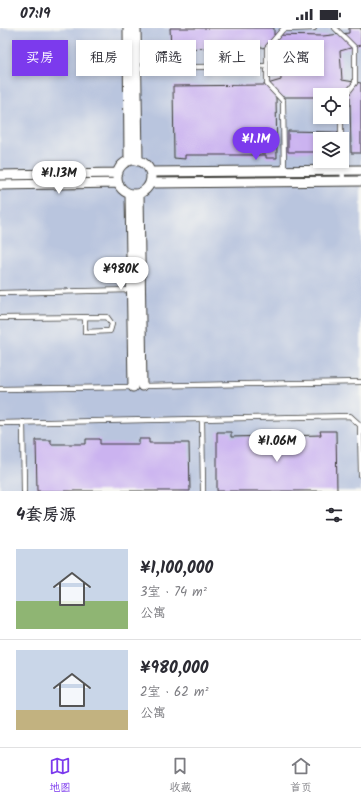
<!DOCTYPE html>
<html lang="zh">
<head>
<meta charset="utf-8">
<style>
	:root { --surface:#fff; --page:#f2f2f3; --text:#2b2b33; --muted:#7c7c81; --line:#e1e1e2; --accent:#7c3aed }
	body { margin:0; font-family:Kalam,"LXGW WenKai TC",sans-serif; background:var(--page); color:var(--text); height:100vh; display:flex; flex-direction:column; font-size:15px; white-space:nowrap }
	* { box-sizing:border-box; margin:0 }
	p { font-size:13px; color:var(--muted) }
	.icon { flex:none; width:22px; height:22px; fill:none; stroke:currentColor; stroke-width:2; stroke-linecap:round; stroke-linejoin:round }
	.map { position:relative; height:463px; overflow:hidden }
	.details { display:flex; flex-direction:column; background:var(--surface); flex:1 }
	.details>* { flex:none }
	.banner { position:absolute; left:12px; top:12px; width:337px; height:36px; display:flex; gap:8px }
	.buttons { position:absolute; left:313px; top:60px; display:grid; gap:8px }
	.buttons a { display:grid; place-items:center; width:36px; height:36px; border-radius:0px; background:var(--surface); box-shadow:0 2px 6px #0003; font-size:20px }
	.price { position:absolute; translate:-50% -34px; padding:0 9px; border-radius:14px; background:#fff; color:#222; font-size:13px; line-height:26px; filter:drop-shadow(0 1px 2px #0008) }
	.price::after { content:''; position:absolute; left:50%; top:24px; width:12px; height:9px; margin-left:-6px; background:inherit; clip-path:polygon(0 0,100% 0,50% 100%) }
	.price.active { background:var(--accent); color:#fff }
	ul { padding:0; list-style:none }
	li { display:flex; align-items:center; gap:12px; height:100px; padding:0 16px }
	li+li { border-top:1px solid var(--line) }
	li span { display:grid; place-items:center; flex:none; width:112px; height:80px; border-radius:0px; color:#555 }
	li>.icon { margin-inline-start:auto }
	span .icon { width:48px; height:48px; fill:#fffc; stroke-width:1 }
	li b { font-size:17px }
	h2 { display:flex; justify-content:space-between; align-items:center; height:48px; padding:0 16px; font-size:17px }
	.tag { padding:0 14px; border-radius:0px; background:var(--surface); box-shadow:0 2px 6px #0003; font-size:14px; line-height:36px }
	.tag.active { background:var(--accent); color:#fff }
	.status { display:flex; justify-content:space-between; align-items:center; height:28px; padding:0 20px; background:var(--surface); direction:ltr }
	.status svg { height:11px; fill:currentColor }
	.tab-bar { display:flex; justify-content:space-around; align-items:center; height:56px; border-top:1px solid var(--line); background:var(--surface); font-size:11px; color:var(--muted) }
	.tab-bar a { display:grid; justify-items:center; gap:2px }
	.tab-bar .active { color:var(--accent) }
	.map>svg:first-child { display:block }
</style>
</head>
<body>
<div class="status"><b>07:19</b><svg viewBox="0 0 49 12"><path d="M0 12V9h3v3zM5 12V6h3v6zM10 12V3h3v9zM15 12V0h3v12zM26 1h20v11H26zM47 4h2v5h-2z"/></svg></div>
<div class="map">
<svg width="361" height="463" viewBox="0 0 361 463">
	<rect width="100%" height="100%" fill="#f6f6f2"/>
	<filter id="ink" filterUnits="userSpaceOnUse"><feTurbulence type="fractalNoise" baseFrequency=".025" numOctaves="2"/><feDisplacementMap in="SourceGraphic" scale="8" xChannelSelector="R" yChannelSelector="G"/><feConvolveMatrix kernelMatrix="1 2 1 2 8 2 1 2 1" color-interpolation-filters="sRGB"/></filter>
	<filter id="wash" filterUnits="userSpaceOnUse"><feTurbulence type="fractalNoise" baseFrequency=".012" numOctaves="4" result="noise"/><feDisplacementMap in="SourceGraphic" scale="16" xChannelSelector="R" yChannelSelector="G"/><feGaussianBlur stdDeviation="0.9" result="paint"/><feColorMatrix in="noise" values="0 0 0 0 0 0 0 0 0 0 0 0 0 0 0 0 0 1.4 0 .05"/><feComposite in="paint" operator="in"/></filter>
	<g filter="url(#wash)">
		<rect width="100%" height="100%" fill="#ede4c8"/>
		<path fill="#b9c5de" fill-rule="evenodd" d="M0,0H361V463H0ZM320,67H342V89H320ZM320,111H342V133H320Z"/>
		<g id="blocks">
			<path fill="#cbb3f0" d="M170,0H274V7L323,8L349,5V0H361V17L340,23L342,52L361,55V125H351L350,69H342V67H320V69H276L277,130H266V127H185V131L174,130L173,58L264,57L281,52L280,27L262,19L171,21Z
				M288,103L338,104L337,111H320V124H288Z
				M320,403H336L337,463H217V404H231V409L270,408V404H284V408L321,407Z
				M86,411H100V416H139V411H149V415H189L190,463H37L36,412H51V416H86Z"/>
		</g>
	</g>
	<g filter="url(#ink)">
		<use href="#blocks" fill-opacity="0" stroke="#3b3a36" stroke-width="1"/>
		<g fill="none" stroke-linecap="round" stroke-linejoin="round">
			<g stroke="#3b3a36" stroke-width="6">
				<path id="lane" d="M335,0L355,20V55L342,72
					M284,1L314,0
					M137,40L267,38
					M341,89V111
					M342,133L343,153
					M284,143L283,73L267,56V20L284,0
					M0,265L131,262
					M0,290L107,289L112,296L110,303L85,304V289
					M142,358L361,354
					M0,361L134,359
					M202,391L203,463
					M23,394L24,463
					M0,395L350,388L360,397L361,447"/>
			</g>
			<g stroke="#3b3a36" stroke-width="11">
				<path id="street" d="M128,0L129,133
					M136,0L138,133
					M117 149a17 17 0 1 1 34 0a17 17 0 1 1-34 0Z
					M151,144L361,142
					M0,147L118,145
					M151,155L361,153
					M0,157L118,155
					M130,166L133,359
					M139,166L142,358"/>
			</g>
			<use href="#lane" stroke="#fff" stroke-width="4.5"/>
			<use href="#street" stroke="#fff" stroke-width="9"/>
		</g>
	</g>
</svg>
<div class="buttons">
<a><svg class="icon" aria-label="locate" viewBox="0 0 24 24"><circle cx="12" cy="12" r="6"/><path d="M12 2v4M12 18v4M2 12h4M18 12h4"/></svg></a>
<a><svg class="icon" aria-label="layers" viewBox="0 0 24 24"><path d="M12 4l9 5-9 5-9-5zM3 14l9 5 9-5"/></svg></a>
</div>
<b class="price active" style="left:256px;top:133px">¥1.1M</b>
<b class="price" style="left:59px;top:167px">¥1.13M</b>
<b class="price" style="left:121px;top:263px">¥980K</b>
<b class="price" style="left:277px;top:435px">¥1.06M</b>
<div class="banner">
<a class="tag active">买房</a>
<a class="tag">租房</a>
<a class="tag">筛选</a>
<a class="tag">新上</a>
<a class="tag">公寓</a>
</div>
</div>
<section class="details">
<h2>4套房源<svg class="icon" aria-label="filters" viewBox="0 0 24 24"><path d="M4 7h16M4 17h16"/><circle cx="9" cy="7" r="2"/><circle cx="15" cy="17" r="2"/></svg></h2>
<ul>
<li><span style="background:linear-gradient(#c9d6e8 65%,#8fb573 0)"><svg class="icon" aria-label="home" viewBox="0 0 24 24"><path d="M3 11l9-7 9 7M6 9v11h12V9"/></svg></span><div><b>¥1,100,000</b><p>3室 · 74 m²</p><p>公寓</p></div></li>
<li><span style="background:linear-gradient(#c9d6e8 75%,#c2b280 0)"><svg class="icon" aria-label="home" viewBox="0 0 24 24"><path d="M3 11l9-7 9 7M6 9v11h12V9"/></svg></span><div><b>¥980,000</b><p>2室 · 62 m²</p><p>公寓</p></div></li>
</ul>
</section>
<nav class="tab-bar">
<a class="active"><svg class="icon" aria-label="map" viewBox="0 0 24 24"><path d="M3 6l6-2 6 2 6-2v14l-6 2-6-2-6 2zM9 4v14M15 6v14"/></svg>地图</a>
<a><svg class="icon" aria-label="saved" viewBox="0 0 24 24"><path d="M7 4h10v16l-5-4-5 4z"/></svg>收藏</a>
<a><svg class="icon" aria-label="home" viewBox="0 0 24 24"><path d="M3 11l9-7 9 7M6 9v11h12V9"/></svg>首页</a>
</nav>
</body>
</html>
